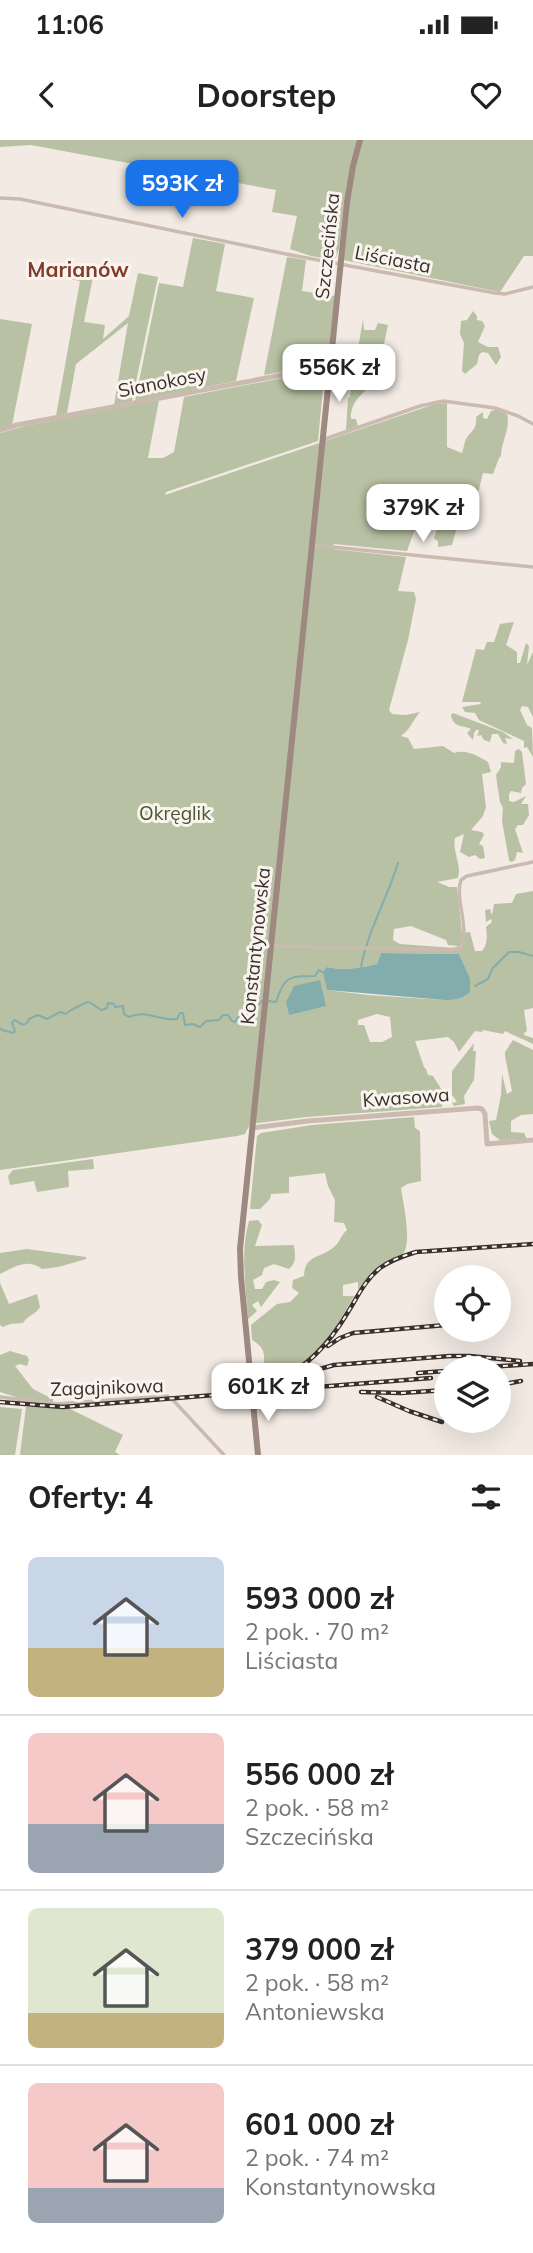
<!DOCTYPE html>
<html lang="pl">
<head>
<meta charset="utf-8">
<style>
	:root { --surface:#fff; --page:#f6f6f6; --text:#222; --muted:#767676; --line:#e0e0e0; --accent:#1a73e8 }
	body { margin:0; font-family:Mulish,sans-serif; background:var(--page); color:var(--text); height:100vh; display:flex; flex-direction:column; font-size:26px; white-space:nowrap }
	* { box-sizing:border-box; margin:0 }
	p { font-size:23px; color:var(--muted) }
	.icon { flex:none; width:38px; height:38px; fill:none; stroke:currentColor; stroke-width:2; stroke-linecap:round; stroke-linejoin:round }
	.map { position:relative; height:1315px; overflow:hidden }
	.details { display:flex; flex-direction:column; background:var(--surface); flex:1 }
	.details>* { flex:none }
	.fabs { position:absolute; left:434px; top:1125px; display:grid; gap:14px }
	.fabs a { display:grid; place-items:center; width:77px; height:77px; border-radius:50%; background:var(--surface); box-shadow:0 7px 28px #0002; font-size:35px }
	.price { position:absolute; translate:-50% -60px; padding:0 16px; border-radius:14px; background:#fff; color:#222; font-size:23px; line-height:46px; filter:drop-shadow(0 2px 4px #0008) }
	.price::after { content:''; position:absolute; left:50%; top:42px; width:21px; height:16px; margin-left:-10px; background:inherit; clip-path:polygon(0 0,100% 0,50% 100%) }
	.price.active { background:var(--accent); color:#fff }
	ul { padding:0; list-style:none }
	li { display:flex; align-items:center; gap:21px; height:175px; padding:0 28px }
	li+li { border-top:2px solid var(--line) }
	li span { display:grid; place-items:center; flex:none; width:196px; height:140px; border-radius:10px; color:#555 }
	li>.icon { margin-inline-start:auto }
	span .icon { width:84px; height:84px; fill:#fffc; stroke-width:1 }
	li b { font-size:30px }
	h2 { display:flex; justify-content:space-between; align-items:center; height:84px; padding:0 28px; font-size:30px }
	.status { display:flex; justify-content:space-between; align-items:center; height:49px; padding:0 35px; background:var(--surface); direction:ltr }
	.status svg { height:19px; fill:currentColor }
	header { display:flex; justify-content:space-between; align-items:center; height:91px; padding:0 28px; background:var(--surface); font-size:32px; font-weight:700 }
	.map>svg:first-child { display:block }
</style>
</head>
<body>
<div class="status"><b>11:06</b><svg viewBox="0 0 49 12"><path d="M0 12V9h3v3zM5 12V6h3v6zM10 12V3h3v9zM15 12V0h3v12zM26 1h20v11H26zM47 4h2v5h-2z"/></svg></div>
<header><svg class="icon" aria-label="back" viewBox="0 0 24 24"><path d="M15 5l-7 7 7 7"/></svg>Doorstep<svg class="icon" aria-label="heart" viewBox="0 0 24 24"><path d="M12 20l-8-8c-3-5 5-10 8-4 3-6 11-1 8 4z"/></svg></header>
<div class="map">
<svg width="533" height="1315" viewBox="0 0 533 1315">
	<rect width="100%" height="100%" fill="#f2eae3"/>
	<path fill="#b8c1a3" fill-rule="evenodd" d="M0,0H533V116H524L500,152L343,120L344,62L339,109L335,120L311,116L290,109L297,76L272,72L276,50L227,41L224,53L203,49L204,37L159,29L158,30L155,28L31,5L0,7Z
		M193,98L225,104L216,151L254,158L236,241L135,261L159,143L183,147Z
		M287,117L306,120L302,151L335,156L328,218L321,225L264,235Z
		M72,127L94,132L84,182L105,185L103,199L129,176L138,133L158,137L132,261L114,265L128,183L76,224L67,273L56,276L80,141L70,139Z
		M473,171L477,176V180L482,181L485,186L478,202L488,207H498L501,217L496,225L488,213L482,212L479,215L477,224L465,234L462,231L464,203L460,194L461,181L467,180Z
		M0,179L32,184L12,285L0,288Z
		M363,179L364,190H375L378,183L388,185L374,251L372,250L374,239L370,240L371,245C361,255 350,263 351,279H356L358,286L346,290L348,258L350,257Z
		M318,231L324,238L318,301L166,352L165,355L435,264L447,263V307L462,313C464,308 464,301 468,296C474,289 477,286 476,277L483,272V278L487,279L491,271L496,270L507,274C511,288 501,302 501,316L499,318L493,334L483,333L474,369L470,359L465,358L452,405L438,407V401L434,399L440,378L444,377L451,353L430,347L407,411L334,404L332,409L406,417L398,451L414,452L416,459L408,500L389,570L392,574L406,575L420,572C413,580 410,590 401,596L408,598L414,609L443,606L454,613C467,609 477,616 488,622L491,632L482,634L486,667L483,676L471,690L482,692L484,695L479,704L483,706L485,718L480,719L475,715L469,717L460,712L464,694L455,698C452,712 462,725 458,738L437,742L449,747H457L462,793L470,792L475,811H482C488,804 487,795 486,787L492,782L491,779L486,782L485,770L490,769L492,775L494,764L512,763L516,754L533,751V868L524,870L527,891L524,893V895L533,898V904L505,891L503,894L483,890L482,892L475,891L459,912L454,902L448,897L415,901L424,927L426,929L428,935L433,936L442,950V967L306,977L250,984L245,994L237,996L0,1030V293L25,286L159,260L148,318H163L174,312L184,257ZM411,786L446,800L448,805L458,806L454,808L400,804L393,800L394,789ZM381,813L459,814L470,838L466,856L444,860L368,855L327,850V827C344,831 360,828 377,824ZM377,874L390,877L392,897L382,902H370L364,885H358V880Z
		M514,482L506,505L517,512V523H520L526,503L529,506L527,525L533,512V577L528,567L522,566L520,570L527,585L532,588L533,617L527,607L524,608V601L479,580L475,573L465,572L462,567L481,564L480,562H462L476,509L484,510L487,502H494L500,484Z
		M453,573L503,592L513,599L505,598L507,604L503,603L498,594H492L490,602L484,600L481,595L477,596L479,591L477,589L474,593L473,600L467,593L471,589C463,585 453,588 451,575Z
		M519,609L522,612L526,644L522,648L521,653L511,651L509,654V661L514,662L526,656L521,664H528L529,675L523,685H518L515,689L523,713L517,712L515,720L511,722L509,720L502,681L503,668L500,662L497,643L496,635L501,627V622L514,623L515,611Z
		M513,900L533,910V974L521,975L511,981V992L524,993L527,999L500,1000L492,994L489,981L496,980L501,955L502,934L507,954L512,951L505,916V912Z
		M474,903L473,911H476L474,940L464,956L465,964L454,966L452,963L457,962L452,955V931Z
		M414,977L415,988L420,991L421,1041L407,1044L401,1048C403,1063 413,1105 402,1115C396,1119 387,1121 381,1125C372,1131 365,1141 358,1150V1142L343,1145V1156H354C342,1176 321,1219 299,1225C287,1229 272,1228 260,1230L259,1226L264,1223C265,1210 262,1206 252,1200L251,1185L277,1164L290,1162L299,1153L292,1148L293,1140L304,1136C305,1114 320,1119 334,1107C340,1102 341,1095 347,1090L344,1083L334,1082L335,1060L328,1046L325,1033L289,1037V1053L271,1054L270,1059L260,1069H250L257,996L261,993L312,985Z
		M93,1019L94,1029L68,1031L69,1047L37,1052L34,1041L10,1045L8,1036L13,1030Z
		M258,1080L262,1085L255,1106L294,1105C295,1115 297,1122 289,1129L274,1124L264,1128L262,1135L253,1140L255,1149H262L266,1142L274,1140L280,1142L261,1167L258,1161L252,1165L257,1171L248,1179C246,1147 240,1112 249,1081Z
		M27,1109L86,1117V1119L58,1127L42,1129C28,1118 14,1127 0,1134V1113Z
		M0,1143L9,1164L37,1154L40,1167C35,1175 28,1175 23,1183L10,1184L3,1187L0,1185Z
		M10,1211L27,1216L29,1220L27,1226L20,1224L15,1226L33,1249L53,1259V1262L19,1258L0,1252V1215Z
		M0,1267L22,1269L15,1315H0Z
		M26,1267H66L123,1295L115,1312L120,1315H20Z"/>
	<path fill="#83adad" d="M381,813L459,814L470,838V852C464,859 453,860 444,860L327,850L323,832L327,827C344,831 360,828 377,824Z
		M320,840L326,866L289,875L286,862L294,846Z"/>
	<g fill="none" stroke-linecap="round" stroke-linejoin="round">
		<path stroke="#83adad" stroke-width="2" d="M361,827C368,790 387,759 398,723
			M475,846L488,839L492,829L509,812H519L533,816
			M269,861L276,862C285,836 288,836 315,836L319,830L324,833
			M0,888L2,890L13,893L15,891L12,883L14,880C21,882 21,888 28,882L29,879L38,875L47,879L60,872L66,874C68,871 72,870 75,868C92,860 86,860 101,870L107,868L108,863L114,864L115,867L123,866L124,874L129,877C145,869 160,881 177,879L180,873H183L185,885L193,884L200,887L206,881L219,880L223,875H228L232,881L235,882L240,875H245L251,879H255V868L262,861"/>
		<path stroke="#cabaaf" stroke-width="3.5" d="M0,58L20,59L291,115L495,153L505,154L533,147
			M322,300L420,266L443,261L495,268L518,276L533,284
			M312,405L533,427
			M271,806L443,810L459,809C472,792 454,760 461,740L467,736L533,722
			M0,1257L57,1264L167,1256L173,1260L224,1315"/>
		<path stroke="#cabaaf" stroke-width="5" d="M0,290L17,285L330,226
			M252,988L308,981L478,968L482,969L485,974L487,1004L533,1000"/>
		<path stroke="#9e8980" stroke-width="6" d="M258,1315L241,1137L240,1109L347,62L353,26L360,0"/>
		<g stroke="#39302c" stroke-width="4.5">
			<path id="rail" d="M328,1206L340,1198L353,1193L446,1185
				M473,1228L533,1224
				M418,1233L446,1231
				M298,1235L334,1225L450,1216H470L520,1221
				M278,1241C309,1226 331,1201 348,1172C358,1156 365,1140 380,1128C391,1120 403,1116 416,1112L533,1104
				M499,1245L521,1241
				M361,1252L401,1253L446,1250
				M377,1257L409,1271L442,1282
				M0,1262L63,1267L431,1238"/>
		</g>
		<use href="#rail" stroke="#faf4ef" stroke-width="2" stroke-dasharray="5" stroke-linecap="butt"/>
	</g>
	<g text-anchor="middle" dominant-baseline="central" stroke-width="6" stroke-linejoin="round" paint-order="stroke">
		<g font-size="19" fill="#39302c" stroke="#faf4ef">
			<text transform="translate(327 106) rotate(-84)">Szczecińska</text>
			<text transform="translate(393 119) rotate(11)">Liściasta</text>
			<text transform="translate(162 242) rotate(-11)">Sianokosy</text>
			<text transform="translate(255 806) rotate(-84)">Konstantynowska</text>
			<text transform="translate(406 957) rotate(-4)">Kwasowa</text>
			<text transform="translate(107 1247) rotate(-2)">Zagajnikowa</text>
		</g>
		<g font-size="19" fill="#4a5632" stroke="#faf4ef">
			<text x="175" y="673">Okręglik</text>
		</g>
		<g font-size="21" font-weight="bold" fill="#823c2c" stroke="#faf4ef">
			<text x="78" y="129">Marianów</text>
		</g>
	</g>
</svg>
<div class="fabs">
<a><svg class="icon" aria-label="locate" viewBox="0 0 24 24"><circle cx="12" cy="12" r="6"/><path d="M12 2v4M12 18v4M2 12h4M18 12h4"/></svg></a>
<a><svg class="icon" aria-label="layers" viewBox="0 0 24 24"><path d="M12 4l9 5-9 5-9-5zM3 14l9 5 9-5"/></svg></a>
</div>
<b class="price active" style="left:182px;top:80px">593K zł</b>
<b class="price" style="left:339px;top:264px">556K zł</b>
<b class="price" style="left:423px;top:404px">379K zł</b>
<b class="price" style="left:268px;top:1283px">601K zł</b>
</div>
<section class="details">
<h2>Oferty: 4<svg class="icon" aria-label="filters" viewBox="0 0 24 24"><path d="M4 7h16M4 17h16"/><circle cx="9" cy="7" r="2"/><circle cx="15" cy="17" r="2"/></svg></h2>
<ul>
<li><span style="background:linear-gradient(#c9d6e8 65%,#c2b280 0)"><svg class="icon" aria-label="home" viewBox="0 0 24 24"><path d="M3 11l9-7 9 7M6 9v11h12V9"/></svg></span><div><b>593 000 zł</b><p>2 pok. · 70 m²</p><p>Liściasta</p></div></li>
<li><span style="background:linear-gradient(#f6c9c9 65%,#9aa5b1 0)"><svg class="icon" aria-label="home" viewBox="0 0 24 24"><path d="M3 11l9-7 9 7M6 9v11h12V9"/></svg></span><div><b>556 000 zł</b><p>2 pok. · 58 m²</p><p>Szczecińska</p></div></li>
<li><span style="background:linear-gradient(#dfe7d0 75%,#c2b280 0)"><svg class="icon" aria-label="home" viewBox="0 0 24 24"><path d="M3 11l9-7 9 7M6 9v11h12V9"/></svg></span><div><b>379 000 zł</b><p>2 pok. · 58 m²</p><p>Antoniewska</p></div></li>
<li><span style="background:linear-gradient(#f6c9c9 75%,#9aa5b1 0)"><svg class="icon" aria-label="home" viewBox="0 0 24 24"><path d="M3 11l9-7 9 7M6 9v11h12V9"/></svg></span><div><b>601 000 zł</b><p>2 pok. · 74 m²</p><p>Konstantynowska</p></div></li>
</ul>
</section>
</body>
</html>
